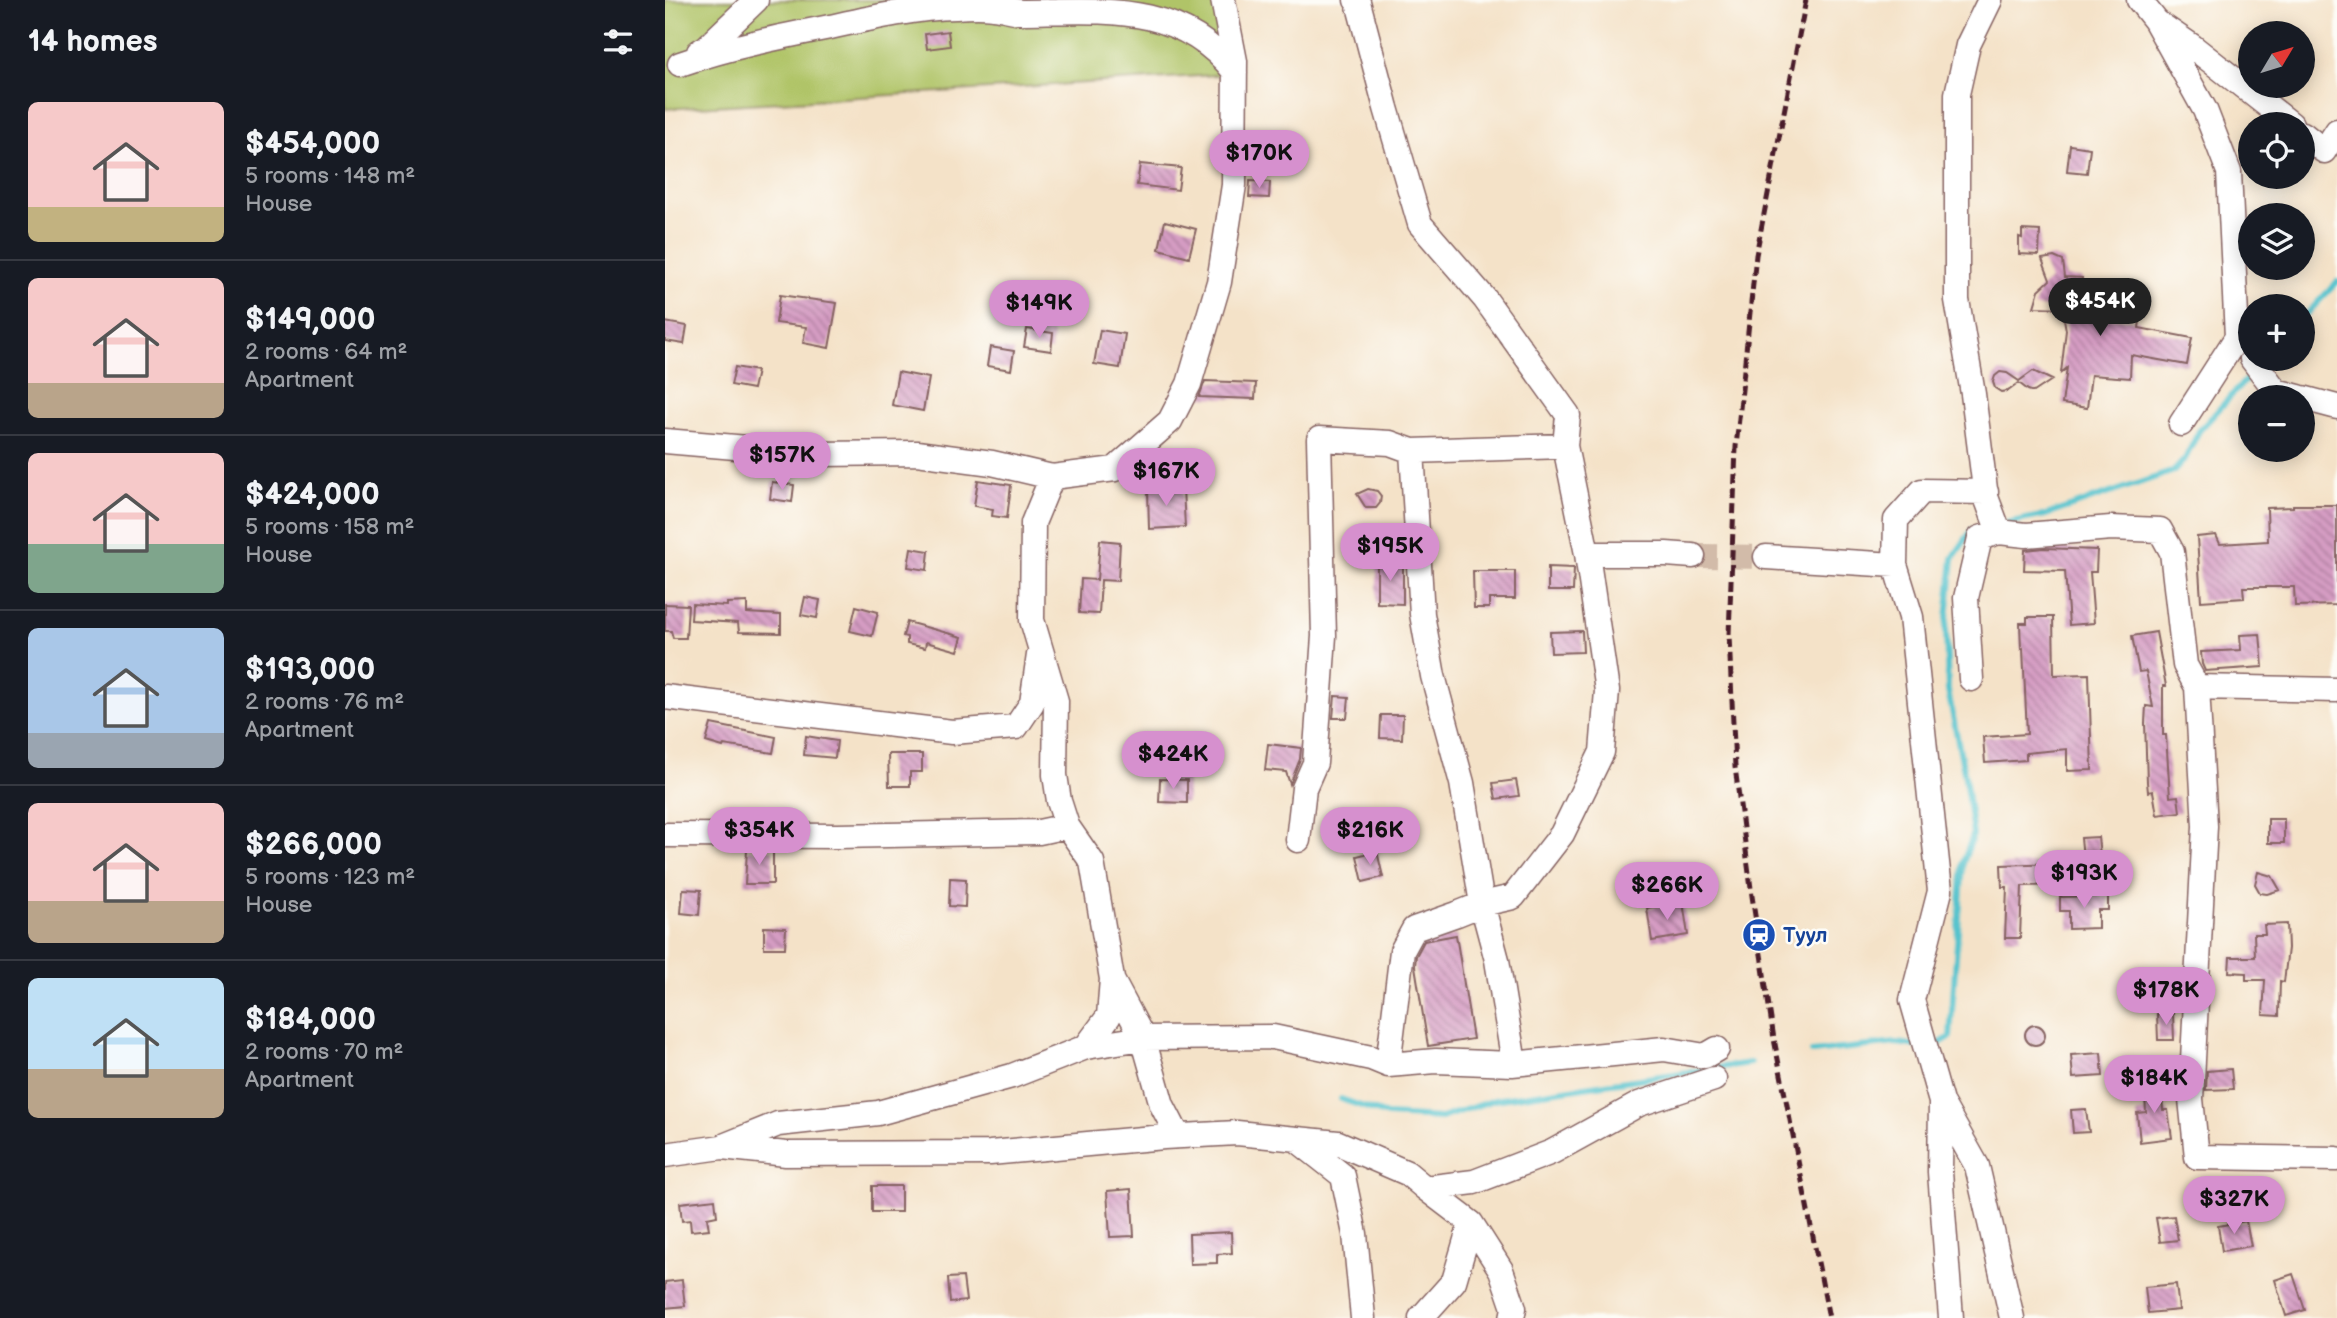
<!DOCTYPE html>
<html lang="en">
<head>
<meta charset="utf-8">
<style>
	:root { --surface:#171b24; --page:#242831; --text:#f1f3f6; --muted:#9ea1a6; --line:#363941; --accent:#d690ce }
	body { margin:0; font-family:"Balsamiq Sans",sans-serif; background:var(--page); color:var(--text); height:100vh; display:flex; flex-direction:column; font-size:26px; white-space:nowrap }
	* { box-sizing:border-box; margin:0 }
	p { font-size:23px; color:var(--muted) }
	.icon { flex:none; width:38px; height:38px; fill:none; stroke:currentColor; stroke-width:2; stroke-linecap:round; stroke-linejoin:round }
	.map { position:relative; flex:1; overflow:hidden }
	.panel { display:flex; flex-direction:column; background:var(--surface); width:665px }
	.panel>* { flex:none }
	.needle { width:46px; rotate:52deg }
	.buttons { position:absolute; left:1573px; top:21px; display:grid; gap:14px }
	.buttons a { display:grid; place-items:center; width:77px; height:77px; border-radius:50%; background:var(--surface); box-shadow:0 4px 18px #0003; font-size:35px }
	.price { position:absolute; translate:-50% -60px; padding:0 16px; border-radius:24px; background:var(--accent); color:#111; font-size:23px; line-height:46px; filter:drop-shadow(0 2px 4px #0008) }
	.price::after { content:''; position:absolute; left:50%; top:42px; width:21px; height:16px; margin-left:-10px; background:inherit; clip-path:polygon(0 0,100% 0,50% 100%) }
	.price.current { background:#222; color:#fff }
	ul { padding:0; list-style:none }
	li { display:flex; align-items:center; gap:21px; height:175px; padding:0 28px }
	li+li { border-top:2px solid var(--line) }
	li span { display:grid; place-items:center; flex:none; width:196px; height:140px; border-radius:10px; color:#555 }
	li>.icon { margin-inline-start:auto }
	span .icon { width:84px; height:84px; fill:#fffc; stroke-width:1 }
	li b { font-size:30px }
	h2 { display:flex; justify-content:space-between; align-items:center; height:84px; padding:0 28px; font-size:30px }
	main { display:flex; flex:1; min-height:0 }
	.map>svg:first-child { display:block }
</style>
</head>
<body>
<main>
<section class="panel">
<h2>14 homes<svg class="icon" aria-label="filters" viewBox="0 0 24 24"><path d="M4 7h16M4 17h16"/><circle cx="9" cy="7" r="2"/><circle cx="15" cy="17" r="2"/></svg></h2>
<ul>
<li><span style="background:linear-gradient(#f6c9c9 75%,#c2b280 0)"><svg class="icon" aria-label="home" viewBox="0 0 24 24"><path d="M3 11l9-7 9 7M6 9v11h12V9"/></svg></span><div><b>$454,000</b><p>5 rooms · 148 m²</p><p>House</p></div></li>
<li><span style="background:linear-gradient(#f6c9c9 75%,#b9a48a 0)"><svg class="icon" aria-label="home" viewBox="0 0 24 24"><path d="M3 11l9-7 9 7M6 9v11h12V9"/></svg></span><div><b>$149,000</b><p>2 rooms · 64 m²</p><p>Apartment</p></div></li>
<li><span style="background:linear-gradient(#f6c9c9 65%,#7fa58c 0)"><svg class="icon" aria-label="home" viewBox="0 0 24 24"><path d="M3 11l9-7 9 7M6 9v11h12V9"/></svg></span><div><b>$424,000</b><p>5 rooms · 158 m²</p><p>House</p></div></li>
<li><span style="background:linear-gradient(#a9c7e8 75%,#9aa5b1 0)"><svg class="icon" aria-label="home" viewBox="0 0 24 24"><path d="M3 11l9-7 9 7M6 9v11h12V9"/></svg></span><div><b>$193,000</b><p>2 rooms · 76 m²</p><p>Apartment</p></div></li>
<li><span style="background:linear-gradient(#f6c9c9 70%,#b9a48a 0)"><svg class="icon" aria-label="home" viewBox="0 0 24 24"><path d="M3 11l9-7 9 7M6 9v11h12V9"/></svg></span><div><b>$266,000</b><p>5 rooms · 123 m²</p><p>House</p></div></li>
<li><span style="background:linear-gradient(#bfe0f5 65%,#b9a48a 0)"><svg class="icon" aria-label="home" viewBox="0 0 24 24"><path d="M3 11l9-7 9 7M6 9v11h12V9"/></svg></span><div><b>$184,000</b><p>2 rooms · 70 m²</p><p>Apartment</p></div></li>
</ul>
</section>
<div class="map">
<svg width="1672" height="1318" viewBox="0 0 1672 1318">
	<defs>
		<pattern id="building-back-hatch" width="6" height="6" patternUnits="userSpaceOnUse" patternTransform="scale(1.75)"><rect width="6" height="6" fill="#d59cc3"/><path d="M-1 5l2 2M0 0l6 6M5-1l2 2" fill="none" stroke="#af7f9f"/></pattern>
	</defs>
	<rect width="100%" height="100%" fill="#fdfcf7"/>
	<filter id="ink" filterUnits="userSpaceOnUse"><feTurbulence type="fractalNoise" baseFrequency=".0143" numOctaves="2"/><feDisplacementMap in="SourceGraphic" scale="14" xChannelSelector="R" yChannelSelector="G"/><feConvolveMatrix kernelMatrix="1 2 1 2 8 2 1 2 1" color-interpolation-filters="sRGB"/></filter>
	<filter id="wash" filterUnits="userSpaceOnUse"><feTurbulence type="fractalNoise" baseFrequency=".00686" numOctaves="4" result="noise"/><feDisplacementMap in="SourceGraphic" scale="28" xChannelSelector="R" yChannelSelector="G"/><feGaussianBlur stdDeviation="1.57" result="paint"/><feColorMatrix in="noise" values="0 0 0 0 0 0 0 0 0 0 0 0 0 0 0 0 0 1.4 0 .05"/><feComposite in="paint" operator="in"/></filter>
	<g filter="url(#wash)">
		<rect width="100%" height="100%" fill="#f4e2c8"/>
		<path fill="#b0c467" stroke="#7d7249" stroke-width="2" d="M0,0H559L567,74L0,109Z"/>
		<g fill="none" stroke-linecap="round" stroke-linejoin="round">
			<path stroke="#56c3cd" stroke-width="6" d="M1638,318L1672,282
				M1342,523L1381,515L1509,471L1520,459L1534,431L1589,371
				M1267,1048L1285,1037L1298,863L1308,835L1300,777L1283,691L1281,629L1288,558L1307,530
				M1147,1052L1232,1043L1252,1046
				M676,1099L722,1115L776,1118L829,1100L1085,1063"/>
		</g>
		<g id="blocks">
			<path fill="url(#building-back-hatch)" d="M283,31L285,46L262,49L260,34Z
				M1405,145L1425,148L1422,173L1402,171Z
				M475,164L516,168L513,190L472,185Z
				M585,181L605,182L604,198L584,197Z
				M500,221L531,229L524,257L494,249Z
				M1357,230L1375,231L1374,255L1354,254V237L1357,238Z
				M1389,257L1398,261L1400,277L1417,278V315L1475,321L1474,328L1527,338L1522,365L1466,355L1465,378L1426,375L1422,408L1397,404L1402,368L1396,373L1401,330L1397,308L1369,307L1374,290L1385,280L1377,259Z
				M115,295L172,303L164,348L138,343L141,327L111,323Z
				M0,322L22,326L19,344L0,341Z
				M362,329L388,333L386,351L359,347Z
				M435,330L460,334L455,368L429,364Z
				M325,347L349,351L346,370L322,366Z
				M70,367L92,371L88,389L66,385Z
				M233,372L264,378L258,411L227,405Z
				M1335,372L1342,373L1354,381L1368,371L1387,380L1369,392L1363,390L1354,383L1343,391L1336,392L1330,388L1328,382L1330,376Z
				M540,381L591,383L590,399L534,397Z
				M313,480L346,485L342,518L327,516L328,509L309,506Z
				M107,482L129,485L127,502L105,499Z
				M518,488L520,527L484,529L483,489Z
				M703,489L712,491L716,496L715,503L711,508H701L692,494Z
				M1628,505H1672V605L1630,606L1629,587H1578L1579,598L1536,601L1532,537L1551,535L1555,544L1603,541L1602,508L1628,507Z
				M435,540L455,542L453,581L436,580L434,614L414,613L416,579L432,580Z
				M246,548L264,551L262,570L243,567Z
				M1379,548L1432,550L1431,572H1425L1429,623L1404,625L1400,571L1359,570L1360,550Z
				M712,563H738V604L712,603Z
				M883,567L909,568L908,591H883Z
				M808,571H850V599H824V608H809Z
				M140,597L155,600L152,618L136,615Z
				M82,602V613L116,615V633L74,632L73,623L26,620L27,604L62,606V603Z
				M0,604L23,605L21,638H8L6,631H0Z
				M191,606L213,612L207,636L185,631Z
				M1362,617H1388L1389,675L1424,674L1427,770L1402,771V749L1361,753V760L1320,763L1318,737L1362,734L1358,648L1356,649L1355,623H1362Z
				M242,622L297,637L293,651L261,642L260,648L242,644V637L238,636Z
				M917,631L918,652L886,653L885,632Z
				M1491,632L1501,686H1498V735H1501L1505,797L1513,796L1515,812L1492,815L1488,791L1483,792L1482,782L1480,723L1481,706L1488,707L1481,671L1474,672L1467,636Z
				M1595,634L1598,667L1540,671L1537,664L1536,652L1576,650L1575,635Z
				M670,696L684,697L682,718H668Z
				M716,715H738L737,739L715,738Z
				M46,724L111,737L108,753L59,745L58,747L41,742Z
				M141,736L172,741L170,758L139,755Z
				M603,744L636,748L635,759L625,784L621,772L600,770Z
				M223,754H257V772H245V786H224Z
				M495,779L522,780V803L494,802Z
				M851,780L854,796L831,799L828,783Z
				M1603,819H1619V843H1603Z
				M1433,837L1435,855L1418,857L1416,838Z
				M82,850H108V884H80Z
				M712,851L718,877L698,882L692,856Z
				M1393,863L1394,885L1357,886L1355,938H1340L1342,887H1337L1336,865Z
				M1593,872L1607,876L1615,890L1602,894L1595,893L1590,884Z
				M285,878L301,879L300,907L284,906Z
				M18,889L36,890L34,915L16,913Z
				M1443,896V910H1433V928L1404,929V911H1395V897Z
				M1018,902L1023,935L987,941L982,908Z
				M1622,924L1623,948L1619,982L1615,981L1614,1016L1598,1015L1600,980H1581V973L1564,972L1565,957H1590L1589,934H1600L1599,925Z
				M99,927L121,928L120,948H99Z
				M791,935L808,1039L763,1046L750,966L751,956L759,941Z
				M1508,1013L1509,1040H1493L1492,1014Z
				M1360 1035a10 10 0 1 1 20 0a10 10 0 1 1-20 0Z
				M1436,1053L1438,1076L1408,1078L1406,1055Z
				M1566,1069L1568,1089L1541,1090L1542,1071Z
				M1496,1080L1498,1110H1503L1507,1138L1475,1142L1472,1113L1481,1112L1479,1081Z
				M1421,1109L1424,1132L1408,1133L1406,1110Z
				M207,1186H236V1212H207Z
				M466,1189L469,1236L445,1237L442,1191Z
				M50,1199L52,1216L42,1218L44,1229L26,1231L25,1220L17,1221L15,1203Z
				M1509,1216L1513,1240L1495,1242L1491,1218Z
				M1581,1221L1586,1246L1557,1251L1553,1226Z
				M566,1232L567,1253L552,1254V1263L525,1264L524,1234Z
				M1628,1274L1640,1310L1621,1316L1610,1280Z
				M298,1277L301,1301L285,1303L283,1278Z
				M17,1280L20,1306L0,1308V1282Z
				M1511,1284L1514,1310L1483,1313L1480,1287Z"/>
		</g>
	</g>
	<g filter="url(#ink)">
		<use href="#blocks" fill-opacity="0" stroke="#866362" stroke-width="2"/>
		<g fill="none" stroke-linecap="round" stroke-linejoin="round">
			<path stroke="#d2bba9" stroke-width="24" stroke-dasharray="24 12" stroke-linecap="butt" d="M1028,556L1101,557"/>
			<g stroke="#866362" stroke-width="27">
				<path id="minor" d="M691,0L693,2L721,108L755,224L820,299L903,415L900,446
					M1325,0L1303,45L1292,94V300L1308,394L1321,497L1334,532
					M1474,0L1490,20L1540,110L1564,172L1572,337L1516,424
					M1493,23L1528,47L1626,124
					M34,52L42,47L91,0
					M15,64C64,47 114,37 165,27C206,18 249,8 291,7C303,6 316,5 328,7C339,8 349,12 360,12C440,11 514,2 570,72
					M1638,134L1659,151L1672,131
					M1587,359L1611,391L1634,397
					M1638,398L1672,407
					M0,441L152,454L252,453L327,463L387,477L450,469L505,421L524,384L554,282L569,185L570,61L558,0
					M1321,492L1257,491L1231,520L1230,565L1246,617L1275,891L1247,1000L1276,1102L1312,1166L1347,1318
					M922,554H1001L1028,556
					M1101,557L1230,565
					M1306,679L1301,598L1315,538L1334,532L1361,535L1446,528L1495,530L1507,552L1520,665L1532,687L1672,690
					M1532,687L1540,826L1526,1099L1532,1157L1672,1159
					M0,697L287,732L351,727L367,703L374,655
					M0,835L173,836L374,832L402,826
					M633,840L639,788L650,763L659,636L654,439L725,443L747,451L900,446L922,554L942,691L937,752L897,834L848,897L817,904L832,960L847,1051V1064
					M447,980L478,1038L497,1105L513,1136
					M421,1047L478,1038L608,1037L706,1058L723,1065L737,951L749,929L792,914L817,904L797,783L768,676L757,614L747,451
					M723,1065L771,1061L847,1064L999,1049L1040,1056L1052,1049
					M1276,1103L1275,1172L1286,1318
					M631,1139L678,1176L690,1234L698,1318
					M61,1145L113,1124L213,1113L347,1076L421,1047L444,1016L447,979L427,862L402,826L394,801L390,775L391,701L367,620L368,523L387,477
					M0,1155L57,1147L121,1154L325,1153L499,1137L572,1133L673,1143L742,1173L760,1188L809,1182L887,1152L974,1104L1049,1079
					M760,1188L806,1223L836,1270L849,1308L847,1318
					M756,1318L789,1281L806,1223"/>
			</g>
			<use href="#minor" stroke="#fff" stroke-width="24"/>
			<path stroke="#4a1f2b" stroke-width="5" stroke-dasharray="10 5" stroke-linecap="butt" d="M1141,0L1091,255L1071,447L1064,635L1070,767L1087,896L1109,1039L1164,1318"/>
		</g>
	</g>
	<defs>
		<g id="station-disc" transform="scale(1.75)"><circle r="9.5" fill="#1a4fb4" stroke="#fdfcf7"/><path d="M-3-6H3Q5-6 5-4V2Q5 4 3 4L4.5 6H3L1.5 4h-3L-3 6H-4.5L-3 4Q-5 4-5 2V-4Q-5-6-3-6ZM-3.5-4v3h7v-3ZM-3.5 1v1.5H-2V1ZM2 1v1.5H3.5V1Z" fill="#fff"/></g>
	</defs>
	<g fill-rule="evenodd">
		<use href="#station-disc" x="1094" y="935"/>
	</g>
	<g text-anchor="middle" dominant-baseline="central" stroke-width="5" stroke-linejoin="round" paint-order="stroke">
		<g font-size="21" font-weight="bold" fill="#164399" stroke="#fdfcf7" text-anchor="start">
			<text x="1118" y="935">Туул</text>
		</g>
	</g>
</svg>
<div class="buttons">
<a><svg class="needle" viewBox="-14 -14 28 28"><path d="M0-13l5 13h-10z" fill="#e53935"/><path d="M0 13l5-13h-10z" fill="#9ea1a6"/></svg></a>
<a><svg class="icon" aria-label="locate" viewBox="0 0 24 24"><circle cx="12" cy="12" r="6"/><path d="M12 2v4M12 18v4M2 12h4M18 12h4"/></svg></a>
<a><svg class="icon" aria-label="layers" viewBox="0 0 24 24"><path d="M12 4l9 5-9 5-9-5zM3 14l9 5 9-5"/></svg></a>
<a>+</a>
<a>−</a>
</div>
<b class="price" style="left:594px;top:190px">$170K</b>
<b class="price current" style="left:1435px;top:338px">$454K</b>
<b class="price" style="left:374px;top:340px">$149K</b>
<b class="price" style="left:117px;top:492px">$157K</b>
<b class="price" style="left:501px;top:508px">$167K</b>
<b class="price" style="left:725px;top:583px">$195K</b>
<b class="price" style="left:508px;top:791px">$424K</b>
<b class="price" style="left:94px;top:867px">$354K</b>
<b class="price" style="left:705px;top:867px">$216K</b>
<b class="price" style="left:1419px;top:910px">$193K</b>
<b class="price" style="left:1002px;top:922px">$266K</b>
<b class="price" style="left:1501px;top:1027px">$178K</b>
<b class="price" style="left:1489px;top:1115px">$184K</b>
<b class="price" style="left:1569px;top:1236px">$327K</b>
</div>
</main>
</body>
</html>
